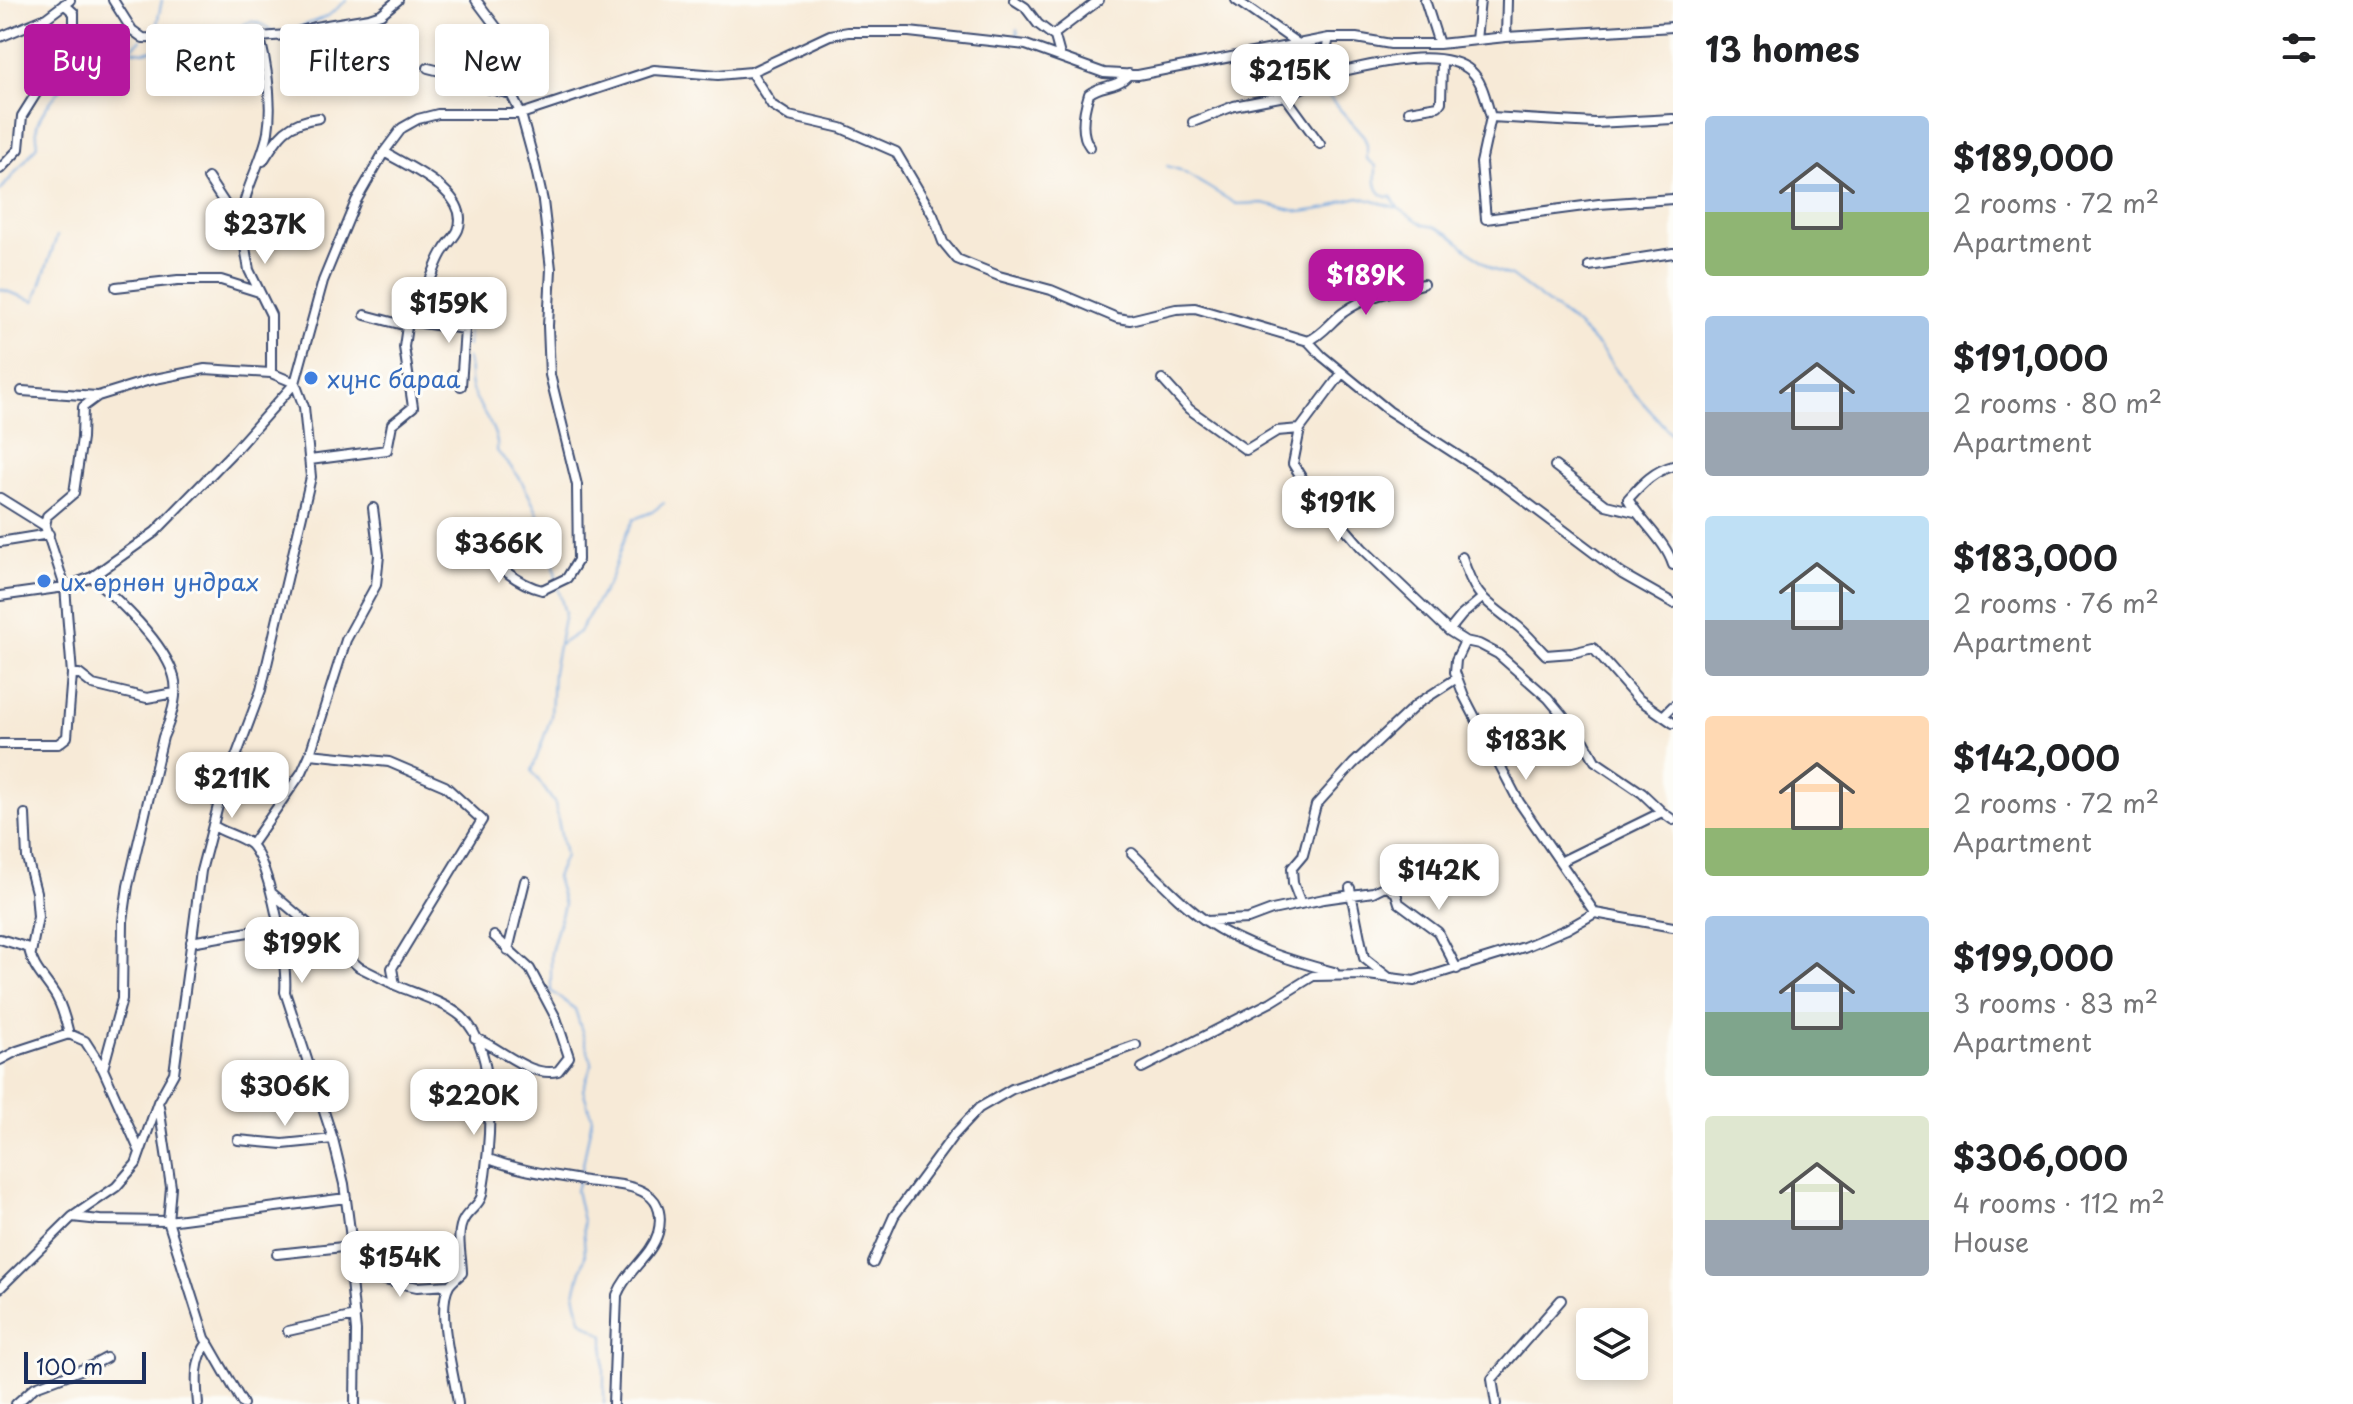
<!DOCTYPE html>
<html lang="en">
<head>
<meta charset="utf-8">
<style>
	:root { --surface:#fff; --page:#f2f2f2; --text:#202124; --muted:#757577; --accent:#b5179e }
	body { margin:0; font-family:"Playpen Sans",sans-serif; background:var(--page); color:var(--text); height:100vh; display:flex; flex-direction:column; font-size:30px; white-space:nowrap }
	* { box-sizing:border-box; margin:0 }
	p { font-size:26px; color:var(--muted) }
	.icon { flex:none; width:44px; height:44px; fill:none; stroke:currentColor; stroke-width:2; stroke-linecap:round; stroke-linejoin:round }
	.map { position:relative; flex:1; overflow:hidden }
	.drawer { display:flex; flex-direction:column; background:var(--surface); width:680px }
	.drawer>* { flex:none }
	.top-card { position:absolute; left:24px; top:24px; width:760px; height:72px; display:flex; gap:16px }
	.controls { position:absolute; left:1576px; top:1308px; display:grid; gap:16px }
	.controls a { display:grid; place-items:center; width:72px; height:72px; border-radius:8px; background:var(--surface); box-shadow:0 4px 12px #0003; font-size:40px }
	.scale { position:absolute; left:24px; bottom:20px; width:122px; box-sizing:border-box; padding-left:8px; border:4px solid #1b2f5e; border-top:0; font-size:22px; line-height:28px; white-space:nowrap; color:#1b2f5e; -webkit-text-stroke:6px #fdfcf7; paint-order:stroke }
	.price { position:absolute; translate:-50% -68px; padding:0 18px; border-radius:16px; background:#fff; color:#222; font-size:26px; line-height:52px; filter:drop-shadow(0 2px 4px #0008) }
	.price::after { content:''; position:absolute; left:50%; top:48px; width:24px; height:18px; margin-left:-12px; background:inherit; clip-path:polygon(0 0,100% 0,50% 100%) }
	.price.active { background:var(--accent); color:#fff }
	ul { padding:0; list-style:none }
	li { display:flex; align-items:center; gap:24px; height:200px; padding:0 32px }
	li span { display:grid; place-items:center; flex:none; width:224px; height:160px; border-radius:8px; color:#555 }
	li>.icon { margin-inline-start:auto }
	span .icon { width:96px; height:96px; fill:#fffc; stroke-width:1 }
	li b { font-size:34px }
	h2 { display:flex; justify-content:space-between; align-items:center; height:96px; padding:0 32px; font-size:34px }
	.pill { padding:0 28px; border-radius:8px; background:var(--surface); box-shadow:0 4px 12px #0003; font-size:28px; line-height:72px }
	.pill.active { background:var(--accent); color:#fff }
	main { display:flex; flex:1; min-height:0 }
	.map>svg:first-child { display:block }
</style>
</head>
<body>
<main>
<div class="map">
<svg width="1673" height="1404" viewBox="0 0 1673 1404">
	<rect width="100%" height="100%" fill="#fdfcf7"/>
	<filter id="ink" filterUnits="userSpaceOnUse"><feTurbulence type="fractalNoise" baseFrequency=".0125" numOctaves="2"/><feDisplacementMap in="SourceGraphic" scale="16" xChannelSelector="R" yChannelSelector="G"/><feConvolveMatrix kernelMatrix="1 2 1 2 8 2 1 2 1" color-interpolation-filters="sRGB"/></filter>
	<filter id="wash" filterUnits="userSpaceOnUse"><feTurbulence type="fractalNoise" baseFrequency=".006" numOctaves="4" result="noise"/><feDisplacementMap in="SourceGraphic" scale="32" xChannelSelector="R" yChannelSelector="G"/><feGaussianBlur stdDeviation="1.8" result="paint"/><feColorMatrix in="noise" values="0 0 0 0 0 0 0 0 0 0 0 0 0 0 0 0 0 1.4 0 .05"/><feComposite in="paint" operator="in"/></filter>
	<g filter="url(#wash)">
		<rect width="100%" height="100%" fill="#f7ead7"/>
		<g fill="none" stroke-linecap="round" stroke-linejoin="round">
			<path stroke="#71a5dd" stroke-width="2" d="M1017,29L1018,36
				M289,31L328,16L347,0
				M151,35L155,33L162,0
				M226,35C250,21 251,15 275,33
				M128,51L141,40
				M1319,86L1363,135L1367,144V159L1376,166C1376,179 1373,190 1386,197L1391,196L1398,208
				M1167,166L1180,170L1236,204L1263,203L1301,212L1329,208L1342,201L1359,197L1398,208L1424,225L1435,227L1449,234L1491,269L1511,276L1577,325L1600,348L1626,384L1673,436
				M0,191L38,145C37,139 36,132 37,126C40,108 89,55 107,47L144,52L178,43
				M0,289L35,301L57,236
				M467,315L468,326
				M468,346V333
				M467,357C472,368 468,379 472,390C479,409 500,431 497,451C505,461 516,471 522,482C538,511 552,544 556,578
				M557,585L565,613L559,644
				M581,1175L592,1118L583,1090L592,1064L575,1009L551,991V952L564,905L556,877L565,856L555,804L532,771L551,717L553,672L558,646L579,632L610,580L625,536L634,519L652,512L664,503
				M579,1181L576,1190L583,1221L585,1256L575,1293L581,1320L604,1336V1404"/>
		</g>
	</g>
	<g filter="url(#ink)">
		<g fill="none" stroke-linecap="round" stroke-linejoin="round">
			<g stroke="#3c4b70" stroke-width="12">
				<path id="minor" d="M113,0L132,30L143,38L219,40L287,35L315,27L369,18L381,14L398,0
					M1014,0L1025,7L1038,24L1055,37L1060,55
					M1236,0L1297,43
					M1425,0L1439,44
					M1053,35L1099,0
					M0,37L46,18L70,0
					M1506,37L1507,0
					M1476,40L1480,0
					M428,68L468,78L481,87L511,94
					M751,72L772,105L789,116L841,128L896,152L933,215L943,242L957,259L999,276L1051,290L1117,318L1130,320L1176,309L1195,308L1308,341L1322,356L1389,411L1505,486L1622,574L1673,603
					M1318,77C1356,69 1438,43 1471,71C1483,82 1486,101 1491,117
					M1285,96L1320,144
					M1409,111L1438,106L1441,102L1442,61
					M1673,119L1595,123L1491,117L1481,163L1486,219L1599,204L1673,199
					M1193,122L1234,106L1285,96L1306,86L1321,72L1329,38
					M1090,147C1079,133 1084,110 1089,94C1103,83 1115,90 1129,74
					M263,161C279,135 287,122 319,118
					M0,169L19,149L22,116L69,41L74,27V13L64,4
					M208,178L242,230L249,270L271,315V373
					M242,229C239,195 262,165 268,132C273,101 267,67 260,38
					M1589,266L1673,253
					M116,287L178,280H221L259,292
					M365,315L407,326
					M414,322L465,329L461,386
					M1308,341C1324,334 1331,321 1344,312C1367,295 1396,291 1423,284
					M1162,379L1189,409L1246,450L1277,431L1300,429L1342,373
					M22,391L97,396
					M1300,429L1293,464L1301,477L1362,548L1449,631
					M310,460L387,450L392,424L413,407L404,347L407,326C424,317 425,295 431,278C435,269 438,258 444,250C448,243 455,237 458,230C472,193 409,167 384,152
					M1555,466L1606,505L1635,512
					M1673,466C1653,471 1641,485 1628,499C1641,522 1665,540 1673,565
					M0,498L45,526
					M455,526C481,548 508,582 542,590L567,578L578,560L577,485L550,375L548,326L551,269L543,201L535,165L521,114L511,94L515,52L511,41L500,32L476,0
					M0,542L49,534
					M1462,557C1475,597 1483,599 1515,624C1526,632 1536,645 1546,655L1572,653L1593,648L1637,698L1673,723
					M92,577C118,600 165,643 174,677C179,694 170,722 163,737L128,886L123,921L122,999L103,1069L140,1152
					M0,596L65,587L92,577L155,532L235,450L295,383L323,281L356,201L384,152L402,128L418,119L438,114H521L654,70L718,75L751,72L830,35L848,32H909L1026,45L1104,73L1138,75L1329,38H1356L1391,44H1439L1506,37L1673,27
					M1481,599L1462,615L1449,631L1465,641L1479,644L1498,654L1548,698L1584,741L1595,761L1642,793L1662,812
					M1465,641L1456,660L1455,672L1464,696L1519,802L1595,913
					M72,674L65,587L45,526L47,516L74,493L82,438L83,407L98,396L150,380L205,369L271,373L295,383L304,407L311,477L261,690L219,802L201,871L174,1073L158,1102L136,1164L116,1187L72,1217L100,1220L168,1221L346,1198
					M1663,716L1673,706
					M0,744H58L67,737L72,674H79L93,685L147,698L174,693
					M310,754L346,640L376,585L379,555L373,508
					M25,814L27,858L36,892L38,917L31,953
					M213,825C222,833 242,836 251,845C271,867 288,963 285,992L333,1139L344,1184L352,1246L351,1281L356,1331L355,1404
					M251,845L302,772L310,754L389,762L445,786L482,820L392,968L395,985C416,994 445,1002 462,1017C500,1052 490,1149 482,1195C479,1206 469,1210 464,1219C455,1233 462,1257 462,1273C458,1277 452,1281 449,1286C435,1311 455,1375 458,1404
					M1132,853C1156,876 1179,902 1206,921C1243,946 1292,961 1334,972
					M1560,862L1662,812L1673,820
					M1350,888L1364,958L1388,977
					M273,894L359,967L395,985
					M1301,904L1293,883L1292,868L1303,855L1316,805L1353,764L1417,704L1457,678
					M1206,921L1248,919L1272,910L1324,899L1373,892L1385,886L1396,893L1399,903L1438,932L1457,969
					M0,939L29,948C32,969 47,980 57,998C63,1009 66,1022 69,1034L85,1041L103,1069
					M191,942L277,927
					M508,950L525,881
					M475,1038C502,1048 529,1078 558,1071L569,1057L556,1018L530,969L494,936
					M0,1060L17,1051L69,1034
					M1142,1068L1271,1002L1313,976L1368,975L1414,981L1524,947L1567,929L1595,913L1673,927
					M159,1106L171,1187L168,1221L205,1338L243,1404
					M238,1140L283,1144L333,1139
					M489,1159C520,1171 553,1175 586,1181C606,1184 630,1183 647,1194C660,1202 662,1218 658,1233C651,1257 626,1271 617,1295L613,1404
					M277,1254L352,1246
					M873,1263L894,1216L953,1136L979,1108L1012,1089L1136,1045
					M351,1278H375L417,1287L449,1285
					M0,1288L72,1217
					M288,1331L355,1316
					M16,1404L35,1387L91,1366L106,1358
					M198,1404C196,1382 194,1361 208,1342
					M1496,1404L1492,1379L1561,1300"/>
			</g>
			<use href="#minor" stroke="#fff" stroke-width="8"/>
		</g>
	</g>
	<g fill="#3f7fe0" stroke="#fdfcf7" stroke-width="3">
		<circle cx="311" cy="378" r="8"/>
		<circle cx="44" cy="581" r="8"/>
	</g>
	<g text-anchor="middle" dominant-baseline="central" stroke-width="6" stroke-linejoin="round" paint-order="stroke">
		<g font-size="24" fill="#366cbe" stroke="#fdfcf7" text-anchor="start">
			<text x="327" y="378">хүнс бараа</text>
			<text x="60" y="581">их өрнөн ундрах</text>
		</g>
	</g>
</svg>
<div class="controls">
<a><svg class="icon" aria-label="layers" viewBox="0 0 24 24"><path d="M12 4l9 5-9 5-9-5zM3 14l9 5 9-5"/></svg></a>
</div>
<div class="scale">100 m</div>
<b class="price" style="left:1290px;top:112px">$215K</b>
<b class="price" style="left:265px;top:266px">$237K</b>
<b class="price active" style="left:1366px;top:317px">$189K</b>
<b class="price" style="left:449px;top:345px">$159K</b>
<b class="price" style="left:1338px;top:544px">$191K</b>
<b class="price" style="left:499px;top:585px">$366K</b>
<b class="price" style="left:1526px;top:782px">$183K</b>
<b class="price" style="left:232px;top:820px">$211K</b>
<b class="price" style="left:1439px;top:912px">$142K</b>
<b class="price" style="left:302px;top:985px">$199K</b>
<b class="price" style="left:285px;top:1128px">$306K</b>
<b class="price" style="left:474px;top:1137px">$220K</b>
<b class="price" style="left:400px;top:1299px">$154K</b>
<div class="top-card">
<a class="pill active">Buy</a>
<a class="pill">Rent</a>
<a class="pill">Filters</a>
<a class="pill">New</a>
</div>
</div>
<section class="drawer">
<h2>13 homes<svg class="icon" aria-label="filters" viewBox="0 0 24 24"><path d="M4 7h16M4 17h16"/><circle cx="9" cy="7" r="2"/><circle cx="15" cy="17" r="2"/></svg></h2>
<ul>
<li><span style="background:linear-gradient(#a9c7e8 60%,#8fb573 0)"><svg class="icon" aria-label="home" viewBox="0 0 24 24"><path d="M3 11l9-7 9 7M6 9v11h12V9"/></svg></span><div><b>$189,000</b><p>2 rooms · 72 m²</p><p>Apartment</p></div></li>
<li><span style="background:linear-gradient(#a9c7e8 60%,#9aa5b1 0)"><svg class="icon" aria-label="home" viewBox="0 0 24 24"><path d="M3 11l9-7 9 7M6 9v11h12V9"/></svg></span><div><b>$191,000</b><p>2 rooms · 80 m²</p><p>Apartment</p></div></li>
<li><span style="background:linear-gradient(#bfe0f5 65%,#9aa5b1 0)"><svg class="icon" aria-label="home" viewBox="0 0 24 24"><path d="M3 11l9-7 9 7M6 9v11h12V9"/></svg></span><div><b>$183,000</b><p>2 rooms · 76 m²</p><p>Apartment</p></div></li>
<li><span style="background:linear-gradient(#ffd9b3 70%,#8fb573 0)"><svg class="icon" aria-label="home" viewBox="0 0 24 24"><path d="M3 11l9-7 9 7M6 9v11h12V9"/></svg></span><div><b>$142,000</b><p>2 rooms · 72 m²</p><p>Apartment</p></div></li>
<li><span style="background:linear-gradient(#a9c7e8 60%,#7fa58c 0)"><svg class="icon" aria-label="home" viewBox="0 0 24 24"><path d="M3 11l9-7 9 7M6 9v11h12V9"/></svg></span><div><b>$199,000</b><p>3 rooms · 83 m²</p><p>Apartment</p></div></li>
<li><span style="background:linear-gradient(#dfe7d0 65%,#9aa5b1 0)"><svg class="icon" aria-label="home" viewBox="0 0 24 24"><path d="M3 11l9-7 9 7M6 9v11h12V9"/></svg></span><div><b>$306,000</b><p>4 rooms · 112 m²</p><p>House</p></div></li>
</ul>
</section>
</main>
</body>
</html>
